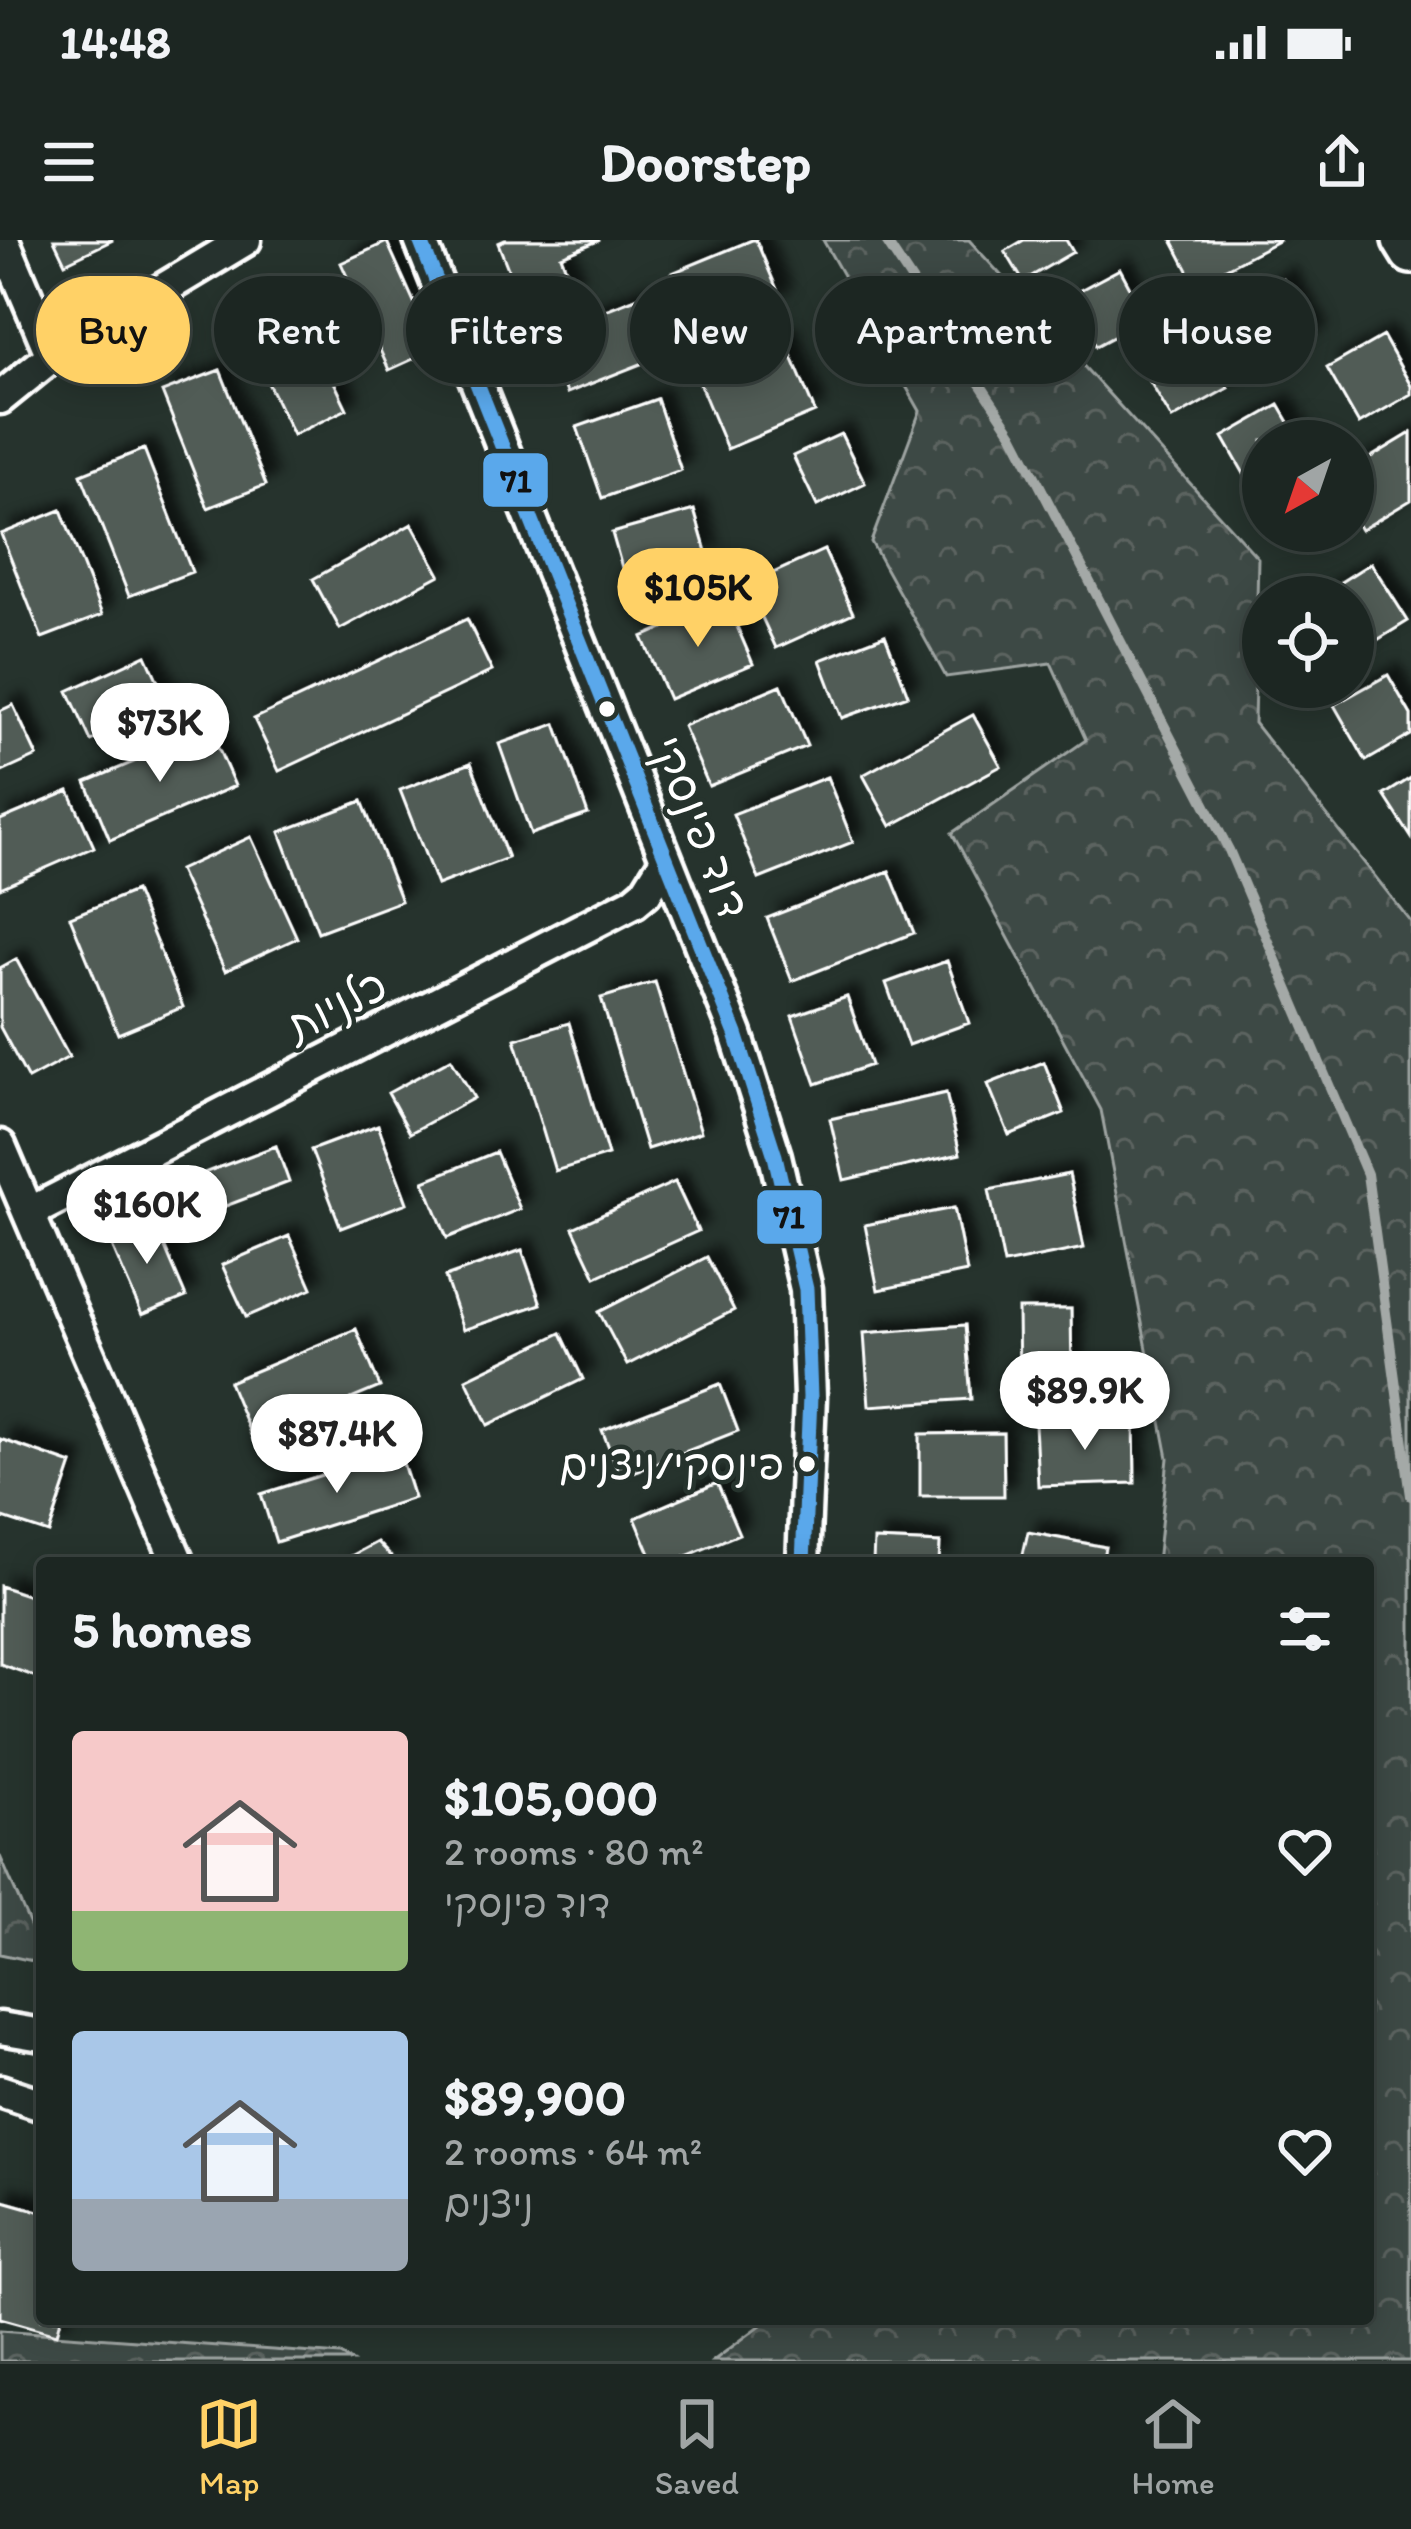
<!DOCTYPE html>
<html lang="en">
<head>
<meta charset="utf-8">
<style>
	:root { --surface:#1c2622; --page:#29322f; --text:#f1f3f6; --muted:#a0a5a5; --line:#3a4340; --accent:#ffd166 }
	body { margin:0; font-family:Itim,"Playpen Sans Hebrew",sans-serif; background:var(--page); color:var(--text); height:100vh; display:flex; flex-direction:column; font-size:45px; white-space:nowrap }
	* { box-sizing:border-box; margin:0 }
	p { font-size:39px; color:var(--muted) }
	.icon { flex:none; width:66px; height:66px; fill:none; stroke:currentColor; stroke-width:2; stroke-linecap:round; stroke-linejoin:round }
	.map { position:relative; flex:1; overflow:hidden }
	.details { position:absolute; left:36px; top:1317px; width:1338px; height:768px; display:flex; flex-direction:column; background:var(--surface); border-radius:12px; box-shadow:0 6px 30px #0003,0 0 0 3px var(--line) }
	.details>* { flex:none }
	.top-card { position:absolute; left:36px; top:36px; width:1341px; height:108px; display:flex; gap:24px }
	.needle { width:78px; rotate:220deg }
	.tools { position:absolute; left:1242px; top:180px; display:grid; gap:24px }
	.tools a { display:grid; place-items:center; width:132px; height:132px; border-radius:50%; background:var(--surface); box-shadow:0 6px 30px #0003,0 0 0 3px var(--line); font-size:60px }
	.price { position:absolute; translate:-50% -102px; padding:0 27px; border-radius:42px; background:#fff; color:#222; font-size:39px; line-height:78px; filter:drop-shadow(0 3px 6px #0008) }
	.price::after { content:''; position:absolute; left:50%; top:72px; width:36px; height:27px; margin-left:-18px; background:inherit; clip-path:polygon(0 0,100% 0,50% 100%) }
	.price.current { background:var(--accent); color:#111 }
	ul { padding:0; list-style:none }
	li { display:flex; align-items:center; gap:36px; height:300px; padding:0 36px }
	li span { display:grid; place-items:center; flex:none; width:336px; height:240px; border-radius:12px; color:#555 }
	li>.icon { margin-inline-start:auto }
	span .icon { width:144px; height:144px; fill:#fffc; stroke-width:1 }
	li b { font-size:51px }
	h2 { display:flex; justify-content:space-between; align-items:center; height:144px; padding:0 36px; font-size:51px }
	.chip { padding:0 42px; border-radius:54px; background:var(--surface); box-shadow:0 6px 30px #0003,0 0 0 3px var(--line); font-size:42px; line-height:108px }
	.chip.current { background:var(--accent); color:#111 }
	.status { display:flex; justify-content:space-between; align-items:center; height:84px; padding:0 60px; background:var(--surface); direction:ltr }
	.status svg { height:33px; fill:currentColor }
	header { display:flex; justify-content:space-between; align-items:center; height:156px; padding:0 36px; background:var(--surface); font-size:54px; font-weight:700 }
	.tabs { display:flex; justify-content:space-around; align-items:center; height:168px; border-top:3px solid var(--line); background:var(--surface); font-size:33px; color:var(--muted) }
	.tabs a { display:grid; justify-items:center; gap:6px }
	.tabs .current { color:var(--accent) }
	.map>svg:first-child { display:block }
</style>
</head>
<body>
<div class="status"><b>14:48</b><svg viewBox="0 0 49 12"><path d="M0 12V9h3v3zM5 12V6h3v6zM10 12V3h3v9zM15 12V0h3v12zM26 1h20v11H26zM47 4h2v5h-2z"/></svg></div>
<header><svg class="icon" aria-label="menu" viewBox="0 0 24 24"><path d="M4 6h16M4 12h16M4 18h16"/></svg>Doorstep<svg class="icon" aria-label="share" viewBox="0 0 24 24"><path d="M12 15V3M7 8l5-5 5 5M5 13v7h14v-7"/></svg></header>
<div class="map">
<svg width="1411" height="2121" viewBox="0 0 1411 2121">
	<defs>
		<pattern id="forest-crowns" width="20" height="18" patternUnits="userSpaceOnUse" patternTransform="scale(3)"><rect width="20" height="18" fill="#3e4944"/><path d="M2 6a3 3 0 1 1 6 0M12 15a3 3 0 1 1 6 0" fill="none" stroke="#5b6460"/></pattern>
		<filter id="shadow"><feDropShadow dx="11" dy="-11" stdDeviation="6" flood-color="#0009"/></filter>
	</defs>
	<rect width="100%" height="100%" fill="#26332d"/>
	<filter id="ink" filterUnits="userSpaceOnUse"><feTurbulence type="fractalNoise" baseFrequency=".00833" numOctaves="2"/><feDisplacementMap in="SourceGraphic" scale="24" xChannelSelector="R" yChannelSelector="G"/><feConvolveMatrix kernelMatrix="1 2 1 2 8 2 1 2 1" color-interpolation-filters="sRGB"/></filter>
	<g filter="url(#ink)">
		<path fill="url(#forest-crowns)" stroke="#9ea4a2" stroke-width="3" d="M823,0H969L1258,318L1254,483L1411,682V2121H713L769,2079H1368V1323H1157L1168,1218L1101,870L952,593L1086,500L1051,423L946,437L871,302L920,171Z
			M0,1616L42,1713V1723L0,1714Z
			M0,2090L341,2115L351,2121H0Z"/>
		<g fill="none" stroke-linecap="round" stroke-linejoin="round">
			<path stroke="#a4a9a7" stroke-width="10" d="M885,0L1013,194L1229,610L1367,934L1411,1256"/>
		</g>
		<path fill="#515c57" stroke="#fff" stroke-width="3" filter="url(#shadow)" d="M54,0H113L65,23Z
			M505,0H600L561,16L573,47L523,67L498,3Z
			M752,0H756L781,59L697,93L672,33Z
			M1024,0H1066L1073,12L1023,41L1005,11Z
			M1172,0H1280L1195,44Z
			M387,2L435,109L389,130L341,23Z
			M1120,29L1147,79L1096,106L1069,56Z
			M1283,39L1316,95L1260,127L1227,71Z
			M641,56L664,115L567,153L544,94Z
			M294,59L347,169L293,195L240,85Z
			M1195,91L1228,148L1172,179L1139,123Z
			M1383,96L1411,146V154L1359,184L1327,128Z
			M784,98L815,172L727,209L696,135Z
			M220,130L266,245L208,268L162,152Z
			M657,159L681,230L602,258L577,187Z
			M1279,165L1300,201H1263V249L1255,253L1223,197Z
			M1411,193V260L1361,290L1353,277V228Z
			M841,194L865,243L817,266L793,216Z
			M144,209L192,332L129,356L81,234Z
			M61,270L102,375L42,398L1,294Z
			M694,270L707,315L625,338L612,293Z
			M412,284L440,335L340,389L313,339Z
			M824,310L853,373L776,408L747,345Z
			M1371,323L1408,381L1353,415V357H1317Z
			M726,361L753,424L669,459L642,397Z
			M467,379L492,431L279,531L254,479Z
			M885,395L908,455L842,478L820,420Z
			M146,415L169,466L91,501L68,451Z
			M1388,435L1411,475V495L1366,521L1334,465Z
			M781,445L807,506L709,546L683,486Z
			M13,465L37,516L0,533V471Z
			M973,475L1001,526L891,586L863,535Z
			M556,484L588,574L531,594L499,504Z
			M210,490L235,546L110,600L86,542Z
			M471,523L508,618L437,645L400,550Z
			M827,537L853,602L759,639L733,574Z
			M1411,538V597L1384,555Z
			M69,551L94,607L0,648V580Z
			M362,561L401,661L318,692L280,592Z
			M251,597L297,698L225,731L179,630Z
			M889,631L914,693L792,741L767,678Z
			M135,651L183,767L118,794L70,677Z
			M16,719L69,817L28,839L0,787V728Z
			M947,721L969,783L908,805L886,743Z
			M655,742L701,892L647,909L601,758Z
			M847,757L871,825L816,844L792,776Z
			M569,783L608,915L555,931L515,799Z
			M451,819L474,858L410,893L388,853Z
			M1044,822L1064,873L1009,895L988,844Z
			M946,853L960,914L844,940L830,879Z
			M378,885L407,963L341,988L311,910Z
			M276,906L289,942L215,970L201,934Z
			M496,912L520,969L447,998L424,941Z
			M1069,934L1084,1008L1004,1024L989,950Z
			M675,942L698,991L596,1037L573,988Z
			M954,968L967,1032L878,1050L865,985Z
			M152,978L186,1057L142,1075L108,997Z
			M289,996L312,1048L246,1077L222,1025Z
			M522,1010L541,1064L463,1090L445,1037Z
			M707,1017L734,1070L627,1125L599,1072Z
			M1018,1069H1071L1072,1142L1019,1143Z
			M965,1085L971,1159L869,1166L864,1093Z
			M356,1089L380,1147L253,1200L229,1142Z
			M561,1093L583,1139L488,1185L466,1139Z
			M720,1144L738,1191L621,1237L602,1190Z
			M1134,1180L1135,1243L1038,1246L1035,1183Z
			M1003,1193L1004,1256H920V1194Z
			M0,1199L72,1224L49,1293L0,1277Z
			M399,1211L414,1258L276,1302L261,1254Z
			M717,1243L739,1294L670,1323H654L635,1278Z
			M1028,1292L1105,1307L1102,1323H1021Z
			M874,1300L940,1303L939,1323H873Z
			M377,1302L397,1323H338Z
			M0,1346L42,1360V1439L0,1424Z
			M0,1960L42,1972V2079H61L57,2094L0,2078Z"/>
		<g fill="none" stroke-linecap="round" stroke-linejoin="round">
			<g stroke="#fff" stroke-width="39">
				<path id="minor" d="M3,0L52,116
					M420,0L736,794L775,916L806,1049L810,1157L803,1323
					M0,158L52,116L245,0
					M0,906L178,1323
					M31,972L634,662L646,652L666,620
					M0,1788L42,1795
					M0,1851L42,1865"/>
			</g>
			<g stroke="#fff" stroke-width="48">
				<path id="tertiary" d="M1403,0L1411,13"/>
			</g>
			<use href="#minor" stroke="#26332d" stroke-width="30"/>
			<use href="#tertiary" stroke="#26332d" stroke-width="39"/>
			<g stroke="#26332d" stroke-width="24">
				<path id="bus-1" d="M420,0L736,794L775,916L806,1049L810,1157L803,1323"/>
			</g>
			<use href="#bus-1" stroke="#5aa8eb" stroke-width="15"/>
		</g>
	</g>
	<g fill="#fff" stroke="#26332d" stroke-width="4.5">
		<circle cx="607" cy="469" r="10"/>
		<circle cx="807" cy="1224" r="10"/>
	</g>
	<g text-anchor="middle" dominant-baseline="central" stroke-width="9" stroke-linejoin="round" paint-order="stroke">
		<g font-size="42" fill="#fff" stroke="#26332d" text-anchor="end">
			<text x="784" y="1224">פינסקי/ניצנים</text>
		</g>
		<g font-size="45" fill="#fff" stroke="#26332d">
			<text transform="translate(701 587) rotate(68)">דוד פינסקי</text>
			<text transform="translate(336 765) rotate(-27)">כלניות</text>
		</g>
	</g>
	<g stroke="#26332d" stroke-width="4.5">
		<rect x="481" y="211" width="69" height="58" rx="12" fill="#5aa8eb"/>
		<rect x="755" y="948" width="69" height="58" rx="12" fill="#5aa8eb"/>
	</g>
	<g font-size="33" text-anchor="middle" font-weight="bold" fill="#111">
		<text x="516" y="252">71</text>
		<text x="789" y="988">71</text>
	</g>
</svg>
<div class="tools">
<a><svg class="needle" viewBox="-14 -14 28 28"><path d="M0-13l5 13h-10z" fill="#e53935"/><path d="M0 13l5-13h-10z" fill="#a0a5a5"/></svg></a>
<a><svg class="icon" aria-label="locate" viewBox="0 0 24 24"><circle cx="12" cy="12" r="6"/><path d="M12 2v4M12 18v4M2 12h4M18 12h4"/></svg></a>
</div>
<b class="price current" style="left:698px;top:410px">$105K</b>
<b class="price" style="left:160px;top:545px">$73K</b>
<b class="price" style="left:147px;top:1027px">$160K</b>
<b class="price" style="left:1085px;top:1213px">$89.9K</b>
<b class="price" style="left:337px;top:1256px">$87.4K</b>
<div class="top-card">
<a class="chip current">Buy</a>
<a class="chip">Rent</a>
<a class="chip">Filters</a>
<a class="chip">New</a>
<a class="chip">Apartment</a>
<a class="chip">House</a>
</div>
<section class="details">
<h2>5 homes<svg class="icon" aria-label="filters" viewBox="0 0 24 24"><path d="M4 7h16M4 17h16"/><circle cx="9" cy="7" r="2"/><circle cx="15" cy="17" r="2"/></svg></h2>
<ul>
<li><span style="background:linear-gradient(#f6c9c9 75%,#8fb573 0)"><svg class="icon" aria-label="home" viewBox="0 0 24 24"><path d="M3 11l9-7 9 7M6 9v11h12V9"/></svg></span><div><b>$105,000</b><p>2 rooms · 80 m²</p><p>דוד פינסקי</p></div><svg class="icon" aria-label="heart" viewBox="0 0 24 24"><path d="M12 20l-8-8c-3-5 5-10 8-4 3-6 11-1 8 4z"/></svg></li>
<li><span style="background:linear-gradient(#a9c7e8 70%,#9aa5b1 0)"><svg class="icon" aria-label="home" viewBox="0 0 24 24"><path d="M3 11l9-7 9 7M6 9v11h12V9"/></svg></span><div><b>$89,900</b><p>2 rooms · 64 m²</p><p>ניצנים</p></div><svg class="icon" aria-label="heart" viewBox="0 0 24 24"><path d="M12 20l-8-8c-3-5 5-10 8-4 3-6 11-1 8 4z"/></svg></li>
</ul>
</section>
</div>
<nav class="tabs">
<a class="current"><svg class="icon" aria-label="map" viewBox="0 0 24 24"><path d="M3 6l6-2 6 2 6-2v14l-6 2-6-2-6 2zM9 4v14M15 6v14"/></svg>Map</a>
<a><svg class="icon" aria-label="saved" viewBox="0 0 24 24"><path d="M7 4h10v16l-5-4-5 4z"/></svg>Saved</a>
<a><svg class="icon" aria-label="home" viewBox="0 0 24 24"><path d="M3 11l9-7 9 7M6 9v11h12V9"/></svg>Home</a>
</nav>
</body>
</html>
